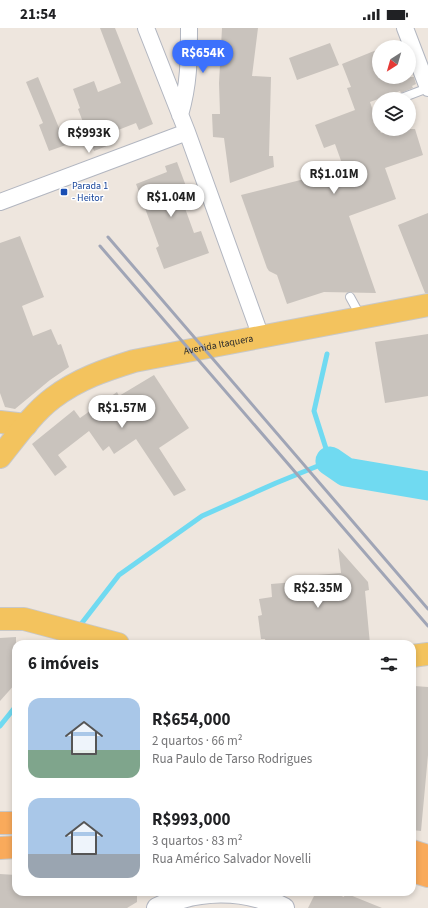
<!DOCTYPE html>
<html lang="pt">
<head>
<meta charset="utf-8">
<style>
	:root { --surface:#fff; --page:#f2f2f2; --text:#202124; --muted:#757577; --accent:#3c71fc }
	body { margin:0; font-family:"Source Sans 3",sans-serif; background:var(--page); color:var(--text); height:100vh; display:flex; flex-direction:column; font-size:15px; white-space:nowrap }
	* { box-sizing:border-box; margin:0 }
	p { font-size:13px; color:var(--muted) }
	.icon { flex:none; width:22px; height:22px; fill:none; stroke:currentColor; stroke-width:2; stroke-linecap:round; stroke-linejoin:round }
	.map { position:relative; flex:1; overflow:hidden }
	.details { position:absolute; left:12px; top:612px; width:404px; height:256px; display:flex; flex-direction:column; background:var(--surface); border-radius:12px; box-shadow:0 2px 6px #0003 }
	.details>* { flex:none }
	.needle { width:26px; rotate:217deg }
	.buttons { position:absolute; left:372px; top:12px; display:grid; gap:8px }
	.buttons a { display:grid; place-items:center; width:44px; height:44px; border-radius:50%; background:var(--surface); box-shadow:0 2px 6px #0003; font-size:20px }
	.price { position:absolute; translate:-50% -34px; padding:0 9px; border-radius:14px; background:#fff; color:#222; font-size:13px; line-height:26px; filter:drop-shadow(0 1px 2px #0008) }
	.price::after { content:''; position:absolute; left:50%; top:24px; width:12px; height:9px; margin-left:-6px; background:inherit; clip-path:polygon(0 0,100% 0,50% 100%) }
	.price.current { background:var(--accent); color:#fff }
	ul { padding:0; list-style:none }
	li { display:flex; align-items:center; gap:12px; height:100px; padding:0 16px }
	li span { display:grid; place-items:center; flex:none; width:112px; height:80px; border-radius:12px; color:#555 }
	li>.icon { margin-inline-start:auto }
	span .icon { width:48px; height:48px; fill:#fffc; stroke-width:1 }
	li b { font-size:17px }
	h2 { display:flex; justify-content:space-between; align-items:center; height:48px; padding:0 16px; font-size:17px }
	.status { display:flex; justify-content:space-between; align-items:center; height:28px; padding:0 20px; background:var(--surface); direction:ltr }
	.status svg { height:11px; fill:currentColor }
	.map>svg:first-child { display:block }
</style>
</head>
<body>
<div class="status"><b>21:54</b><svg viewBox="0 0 49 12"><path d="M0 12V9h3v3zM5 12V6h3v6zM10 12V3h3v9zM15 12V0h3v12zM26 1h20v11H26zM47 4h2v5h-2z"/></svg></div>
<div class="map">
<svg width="428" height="880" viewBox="0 0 428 880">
	<rect width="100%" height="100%" fill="#eee6de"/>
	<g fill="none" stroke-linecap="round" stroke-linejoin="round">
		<path stroke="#70daf1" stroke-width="5" d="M78,600L119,547L202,488L276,455L330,433L314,383L327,326
			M0,698L16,678"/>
		<path stroke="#70daf1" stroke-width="29" d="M330,433L346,444L428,458"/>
	</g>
	<path fill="#c9c3bd" d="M100,0H115L153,96L139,102L136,95L108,106L112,116L94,123L78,81L80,80L73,61L94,53L98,64L121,55Z
		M222,0H258L252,48L271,49L269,128H273L274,139L230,155L224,110L213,109L212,86H220L219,55Z
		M330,15L339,37L297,52L289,30Z
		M379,21V49H414L416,56L412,58L413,60L401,65L400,63L370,74L379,101L381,105L393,101H415L423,127L385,140L396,171L349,188L376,265L324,264L287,276L277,247L269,243L267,240L241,167L344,141L335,116L324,120L315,97L355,82L347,60L351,59L342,36Z
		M38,49L66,117L49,123L39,97L43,95L26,54Z
		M177,134L190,169L182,172L194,205L201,203L209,225L164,241L156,220L159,218L136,156L167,144L165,138Z
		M428,185V265H425L398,197Z
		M20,208L44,269L22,278L33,308L51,301L58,317L61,316L69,339L50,352L15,381L5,379L0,365V215Z
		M428,306V368L385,375L375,314Z
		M154,347L189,400L159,420L186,462L174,468L136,411L114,426L109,418L103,423L89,403L58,427L67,439L55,448L32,416L74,382L80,390L117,364L119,368Z
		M338,520L368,554L369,562L365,563L370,616H354V614L336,616H266L265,611H261L258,588L262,587L259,571L272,569L271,556L295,554L294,549L341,545Z
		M16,609V655L0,673V610Z
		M414,658L428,659V727L421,803L412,802Z
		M0,846L16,847V864H137V874L127,880H0Z
		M316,864H331L344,869L345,865L382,880H308Z"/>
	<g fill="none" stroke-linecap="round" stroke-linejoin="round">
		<g stroke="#b2b6c0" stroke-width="10">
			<path id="service" d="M399,71L428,60
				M350,269L361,289"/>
		</g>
		<g stroke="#b2b6c0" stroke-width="18">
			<path id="minor" d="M146,0L187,104L261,309
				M405,0L428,60
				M180,87C189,56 189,32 189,0
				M0,174L187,104"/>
		</g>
		<g stroke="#b2b6c0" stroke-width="22">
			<path id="tertiary" d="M157,880C196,860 245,859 284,880"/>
		</g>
		<g stroke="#c8c8c8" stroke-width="24">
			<g id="primary">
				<path d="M0,394L26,397"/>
				<path id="s1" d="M0,429C16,409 33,385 53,370C78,351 105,342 134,333L428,277"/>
				<path d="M0,591H24L118,616"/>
				<path d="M412,628L428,626"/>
			</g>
		</g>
		<g stroke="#c8c8c8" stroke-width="24">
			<path id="trunk" d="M0,795H16
				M0,820L16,819
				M412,823L428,828
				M412,843L428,848"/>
		</g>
		<use href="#service" stroke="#fff" stroke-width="8"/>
		<use href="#minor" stroke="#fff" stroke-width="16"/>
		<use href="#tertiary" stroke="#fff" stroke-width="20"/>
		<use href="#primary" stroke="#f3c35e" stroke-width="22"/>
		<use href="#trunk" stroke="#f9aa5b" stroke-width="22"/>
		<path stroke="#a0a5b6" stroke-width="3" d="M108,209L428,581
			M100,218L428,598"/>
	</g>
	<rect fill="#1a4fb4" stroke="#fff" stroke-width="1.5" x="60" y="160" width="8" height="8" rx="2"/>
	<g text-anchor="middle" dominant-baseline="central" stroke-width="3" stroke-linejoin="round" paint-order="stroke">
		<g font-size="10" fill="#164399" stroke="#fff" text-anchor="start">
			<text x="72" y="158">Parada 1<tspan x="72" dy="12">- Heitor</tspan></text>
		</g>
		<g font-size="10" fill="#2c2c2c" stroke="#fff">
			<text stroke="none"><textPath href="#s1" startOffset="255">Avenida Itaquera</textPath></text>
		</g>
	</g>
</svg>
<div class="buttons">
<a><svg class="needle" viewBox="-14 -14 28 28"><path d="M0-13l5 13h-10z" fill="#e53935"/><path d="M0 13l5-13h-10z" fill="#757577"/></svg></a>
<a><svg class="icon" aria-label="layers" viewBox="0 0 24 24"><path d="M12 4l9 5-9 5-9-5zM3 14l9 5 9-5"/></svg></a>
</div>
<b class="price current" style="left:203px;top:46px">R$654K</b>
<b class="price" style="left:89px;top:126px">R$993K</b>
<b class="price" style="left:334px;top:167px">R$1.01M</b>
<b class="price" style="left:171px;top:190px">R$1.04M</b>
<b class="price" style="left:122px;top:401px">R$1.57M</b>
<b class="price" style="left:318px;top:581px">R$2.35M</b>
<section class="details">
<h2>6 imóveis<svg class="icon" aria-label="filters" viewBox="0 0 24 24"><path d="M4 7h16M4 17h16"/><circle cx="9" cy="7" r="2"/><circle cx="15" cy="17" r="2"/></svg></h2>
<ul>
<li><span style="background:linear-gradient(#a9c7e8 65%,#7fa58c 0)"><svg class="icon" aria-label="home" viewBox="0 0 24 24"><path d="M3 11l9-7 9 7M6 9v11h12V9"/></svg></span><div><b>R$654,000</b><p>2 quartos · 66 m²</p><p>Rua Paulo de Tarso Rodrigues</p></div></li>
<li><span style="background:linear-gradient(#a9c7e8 70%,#9aa5b1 0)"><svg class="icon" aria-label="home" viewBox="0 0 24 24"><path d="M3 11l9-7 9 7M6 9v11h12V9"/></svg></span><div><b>R$993,000</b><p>3 quartos · 83 m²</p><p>Rua Américo Salvador Novelli</p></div></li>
</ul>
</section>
</div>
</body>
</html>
